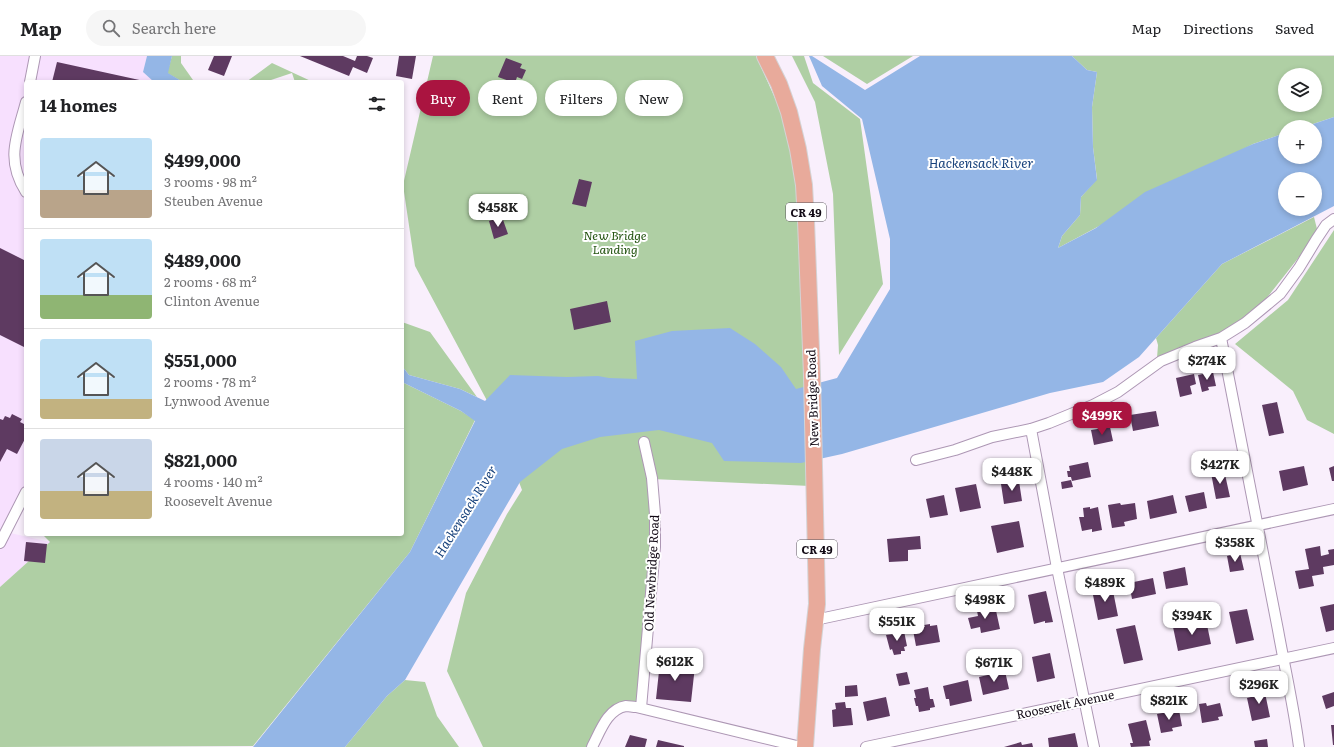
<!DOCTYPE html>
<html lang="en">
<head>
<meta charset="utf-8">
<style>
	:root { --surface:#fff; --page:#f6f6f6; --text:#202124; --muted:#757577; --line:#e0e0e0; --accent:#aa1440 }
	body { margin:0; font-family:Literata,serif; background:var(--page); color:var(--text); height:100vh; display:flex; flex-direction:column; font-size:15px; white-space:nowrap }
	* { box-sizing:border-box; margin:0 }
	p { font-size:13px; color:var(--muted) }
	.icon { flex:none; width:22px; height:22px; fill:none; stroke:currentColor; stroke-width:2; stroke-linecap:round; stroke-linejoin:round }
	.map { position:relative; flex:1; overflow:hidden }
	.drawer { position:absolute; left:24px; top:24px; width:380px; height:456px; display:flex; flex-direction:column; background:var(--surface); border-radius:4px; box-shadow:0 2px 6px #0003 }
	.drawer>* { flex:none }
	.guide { position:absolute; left:416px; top:24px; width:380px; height:36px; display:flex; gap:8px }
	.fabs { position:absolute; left:1278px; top:12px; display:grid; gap:8px }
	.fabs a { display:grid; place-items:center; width:44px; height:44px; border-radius:50%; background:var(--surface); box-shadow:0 2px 6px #0003; font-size:20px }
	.price { position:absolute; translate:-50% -34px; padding:0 9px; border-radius:8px; background:#fff; color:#222; font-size:13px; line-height:26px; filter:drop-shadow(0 1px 2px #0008) }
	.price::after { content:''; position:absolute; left:50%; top:24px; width:12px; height:9px; margin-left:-6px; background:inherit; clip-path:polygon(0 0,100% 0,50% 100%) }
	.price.current { background:var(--accent); color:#fff }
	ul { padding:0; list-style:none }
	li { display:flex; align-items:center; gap:12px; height:100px; padding:0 16px }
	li+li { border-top:1px solid var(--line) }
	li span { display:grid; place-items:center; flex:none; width:112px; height:80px; border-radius:4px; color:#555 }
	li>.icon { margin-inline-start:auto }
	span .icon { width:48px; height:48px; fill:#fffc; stroke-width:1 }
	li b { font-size:17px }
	h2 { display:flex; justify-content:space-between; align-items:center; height:48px; padding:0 16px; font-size:17px }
	.chip { padding:0 14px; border-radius:18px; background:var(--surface); box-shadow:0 2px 6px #0003; font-size:14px; line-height:36px }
	.chip.current { background:var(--accent); color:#fff }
	header { display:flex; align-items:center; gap:24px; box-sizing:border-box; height:56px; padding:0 20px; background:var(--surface); border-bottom:1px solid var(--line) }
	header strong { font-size:19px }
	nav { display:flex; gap:22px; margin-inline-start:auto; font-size:14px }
	.search { width:280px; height:36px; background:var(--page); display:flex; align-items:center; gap:10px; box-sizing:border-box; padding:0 14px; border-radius:22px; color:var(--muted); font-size:15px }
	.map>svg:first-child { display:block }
</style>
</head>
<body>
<header>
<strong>Map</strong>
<div class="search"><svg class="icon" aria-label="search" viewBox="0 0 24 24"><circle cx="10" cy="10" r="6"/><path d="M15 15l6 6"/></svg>Search here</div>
<nav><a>Map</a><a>Directions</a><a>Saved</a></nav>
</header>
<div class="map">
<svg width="1334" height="691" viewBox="0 0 1334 691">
	<rect width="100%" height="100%" fill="#f9effc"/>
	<path fill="#f7e0fe" d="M0,0H147L143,16L154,26H26V435L6,476L50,486L0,531Z"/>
	<path fill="#afcfa4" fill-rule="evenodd" d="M172,0H181V7L193,24L196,26H183L167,17Z
		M433,0H756L783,60L800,131L810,430L652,423L655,458L641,652L613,656L592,691H483L447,615L466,537L507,458L522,434L492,354L415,210L403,129Z
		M792,0H804L813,27L860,63L883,228L839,299L833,138L815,46Z
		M823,0H913L867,28Z
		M1072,0H1334V61L1304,71H1285V77L1253,88L1058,192L1062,180L1080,159L1081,141L1097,123L1093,91L1092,51L1097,16L1087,14ZM1285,19H1315V49H1285Z
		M272,7L313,26H295L292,17L265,26H246Z
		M1314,161L1318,177L1262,248L1230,274L1157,302L1158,289L1156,282L1222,208Z
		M1334,174V378L1307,364L1293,335L1235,288L1288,244Z
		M402,266L430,276L477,341L460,333L409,319L402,310Z
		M402,326L461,355L475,364L410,496L253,690L0,691V531L50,486L42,478H402Z
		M405,624L425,626L437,660L459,691H345L387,640Z"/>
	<path fill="#94b6e6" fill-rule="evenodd" d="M147,0H172L168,17L183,26H154L143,16Z
		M809,0H812L865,34L920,0H1072L1087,14L1097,16L1092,51L1093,91L1097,124L1081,141L1080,159L1062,180L1058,192L1096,172L1145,136L1253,88L1285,77V101H1315V71H1304L1334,61V150L1222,208L1139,301L1103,326L1050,337L842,398L801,407L724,405L712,387L659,374L600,381L562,393L520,426L405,624L387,640L345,691H253L410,496L475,365L461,355L402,326V310L409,319L460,333L485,345L510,319L567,321L598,320L609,322L637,323L635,285L672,275L730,272L755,288L781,311L796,333L837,322L890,233V183L862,63L822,30ZM1285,123H1315V153H1285Z"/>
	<path fill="#5e3a61" d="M214,0H232L224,20L208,14Z
		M300,0H343L355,5L357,0H367L373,2L367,17L353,11L349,20Z
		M399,0H416L412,23L396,20Z
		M506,2L522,8L520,12L526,14L522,23L517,21L515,27L498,21Z
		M57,6L144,25V26H52Z
		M579,123L592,126L586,151L572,148Z
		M502,161L508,178L494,183L489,165Z
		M0,192L26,205V292L0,279Z
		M607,245L611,266L574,274L570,253Z
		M1213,316L1216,330L1208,331L1209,334L1202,336L1198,319Z
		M1194,318L1196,328L1190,330L1192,338L1180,341L1176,322Z
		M1277,346L1284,377L1269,380L1262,349Z
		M1156,355L1159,370L1133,375L1130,359Z
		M12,358L22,363L20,366L26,369V381L17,398L7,393L0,406V363L3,364L5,360L10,362Z
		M1110,371L1113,385L1094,389L1091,374Z
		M1088,406L1091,421L1072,425L1071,421H1068L1067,415H1070L1069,410Z
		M1304,410L1308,429L1283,435L1279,415Z
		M1334,410V425H1332L1329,412Z
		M1224,414L1230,441L1216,443L1211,417Z
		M1071,424L1073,431L1062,433L1061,426Z
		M1019,425L1022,445L1004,448L1001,428Z
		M976,428L981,452L960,456L955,432Z
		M1204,436L1207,452L1189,456L1185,440Z
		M944,439L948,459L930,462L926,443Z
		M1173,439L1177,457L1150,463L1147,445Z
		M1120,447L1121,449L1135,447L1137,463L1124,466L1125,470L1112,472L1108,449Z
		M1090,451V453L1098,451L1102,474L1092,476V473L1082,475L1079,461H1084L1083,452Z
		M1019,465L1024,491L997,497L991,470Z
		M920,480L921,493L908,494V505L889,506L887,483Z
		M26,486L47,488L45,507L24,505Z
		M1320,490L1321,500L1329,498L1328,494L1334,493V509L1323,511L1324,518L1312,520L1314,530L1299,533L1295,515L1309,513L1305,493Z
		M1240,497L1244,514L1230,516L1227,500Z
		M1185,511L1188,529L1166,533L1163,516Z
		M1153,522L1156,538L1132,543L1129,527Z
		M1112,530L1118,560L1098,564L1092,534Z
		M1046,535L1053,566L1045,567V565L1034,568L1028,539Z
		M1334,548V574L1326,576L1320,551Z
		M986,549L987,552L995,550L1000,573L981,577L980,571L971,573L968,562L978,560L977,555L978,554V550Z
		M1247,553L1254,584L1236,588L1229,556Z
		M1206,564L1211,588L1178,595L1173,571Z
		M930,568V570L937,569L940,586L916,590L913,574L925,571L924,569Z
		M1135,569L1143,604L1124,608L1116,573Z
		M898,574V576L904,575L907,590L904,591L905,595H901V598L894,599L892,593L890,594L886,579L894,578L893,576Z
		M1050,597L1055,622L1037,626L1032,601Z
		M660,606L695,610L691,646L656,643Z
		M1005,615L1009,633L983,639L979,621Z
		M907,616L910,628L899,630L896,618Z
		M968,624L972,645L950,650L949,643H946L943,630Z
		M857,629L858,640L845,641V630Z
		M928,631L930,643H933L935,651L930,652V654L919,656L918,650H916L914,642H916L914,634Z
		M1264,632L1270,661L1252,665L1247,642L1255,640L1254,634Z
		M1334,636V650L1326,653L1322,640Z
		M886,641L890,660L867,665L863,646Z
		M845,646L846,652H851L853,669L833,671L832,654L836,653L835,647Z
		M1206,647L1207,650L1220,647L1223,660L1218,661L1219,664L1202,667L1199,648Z
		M1179,654L1182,670L1172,672L1173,675L1161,677L1157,658Z
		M1146,664L1151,684L1149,685L1150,690L1131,691L1130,687H1133L1128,668Z
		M1331,669H1334V689H1333Z
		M1075,677L1078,691H1049L1048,682Z
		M630,679L647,683L645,691H625Z
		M1267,683L1268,691H1255L1254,685Z
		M658,684L684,690V691H656Z
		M1021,686L1022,689L1032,687L1033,691H1004Z"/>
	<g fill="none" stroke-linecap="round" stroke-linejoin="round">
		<g stroke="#ad97b4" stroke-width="12">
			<path id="minor" d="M30,26L35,0
				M26,46C17,80 5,103 26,136
				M1221,282C1240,380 1260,477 1278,574C1285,613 1294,652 1299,691
				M1031,373L1057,512L1094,691
				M916,404L955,394L992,381L1031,373L1049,367L1093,349L1118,336L1161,305L1195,291L1221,282L1245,267L1280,238L1299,212L1316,184L1326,169L1334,163
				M0,487L26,436
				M815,564L1334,453
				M641,652L655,491V458L652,422L644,386
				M592,691C600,676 607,653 626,650C629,650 633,651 636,651L801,691
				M866,691L1334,592"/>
		</g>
		<g stroke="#d4d3d5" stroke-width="18">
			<path id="primary" d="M765,0L779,28L789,56L798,93L804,129L806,165L812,319L817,548L812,593L805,691"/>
		</g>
		<use href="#minor" stroke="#fff" stroke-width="10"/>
		<use href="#primary" stroke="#e8aa9b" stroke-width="16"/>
	</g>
	<g text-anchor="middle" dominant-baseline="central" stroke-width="4" stroke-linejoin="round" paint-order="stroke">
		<g fill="#fff" stroke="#59545b" stroke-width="1">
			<rect x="786" y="147" width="40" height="18" rx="3"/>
			<rect x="797" y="484" width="40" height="18" rx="3"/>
		</g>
		<g font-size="11" font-weight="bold" fill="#120a15">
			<text x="806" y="156">CR 49</text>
			<text x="817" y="493">CR 49</text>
		</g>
		<g font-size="12" font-style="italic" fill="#235310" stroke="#fff">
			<text x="615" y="179">New Bridge<tspan x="615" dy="14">Landing</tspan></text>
		</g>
		<g font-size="12" fill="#120a15" stroke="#fff">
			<text transform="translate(812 342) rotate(-92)">New Bridge Road</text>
			<text transform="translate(651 517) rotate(-87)">Old Newbridge Road</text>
			<text transform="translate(1065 648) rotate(-12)">Roosevelt Avenue</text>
		</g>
		<g font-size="13" font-style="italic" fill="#17417b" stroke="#fff">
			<text x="981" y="106">Hackensack River</text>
			<text transform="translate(465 455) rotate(-58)">Hackensack River</text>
		</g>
	</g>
</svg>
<div class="fabs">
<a><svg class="icon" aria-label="layers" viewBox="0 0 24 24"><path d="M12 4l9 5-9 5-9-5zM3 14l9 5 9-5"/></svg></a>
<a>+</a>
<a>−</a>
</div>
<b class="price" style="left:498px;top:172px">$458K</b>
<b class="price" style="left:1207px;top:325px">$274K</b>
<b class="price current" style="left:1102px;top:380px">$499K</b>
<b class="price" style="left:1220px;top:429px">$427K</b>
<b class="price" style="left:1012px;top:436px">$448K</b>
<b class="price" style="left:1235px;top:507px">$358K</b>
<b class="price" style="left:1105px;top:547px">$489K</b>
<b class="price" style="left:985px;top:564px">$498K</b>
<b class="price" style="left:1192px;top:580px">$394K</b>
<b class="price" style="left:897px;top:586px">$551K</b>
<b class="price" style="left:675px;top:626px">$612K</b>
<b class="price" style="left:994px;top:627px">$671K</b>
<b class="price" style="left:1259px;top:649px">$296K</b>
<b class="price" style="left:1169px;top:665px">$821K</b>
<div class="guide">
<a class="chip current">Buy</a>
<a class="chip">Rent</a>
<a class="chip">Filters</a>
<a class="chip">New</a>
</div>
<section class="drawer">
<h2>14 homes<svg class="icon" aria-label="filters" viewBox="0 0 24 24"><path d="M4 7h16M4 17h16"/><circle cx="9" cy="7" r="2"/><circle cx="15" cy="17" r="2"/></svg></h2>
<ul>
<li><span style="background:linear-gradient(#bfe0f5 65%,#b9a48a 0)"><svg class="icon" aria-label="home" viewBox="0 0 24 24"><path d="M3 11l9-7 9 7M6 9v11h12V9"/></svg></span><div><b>$499,000</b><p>3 rooms · 98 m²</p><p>Steuben Avenue</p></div></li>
<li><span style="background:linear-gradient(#bfe0f5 70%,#8fb573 0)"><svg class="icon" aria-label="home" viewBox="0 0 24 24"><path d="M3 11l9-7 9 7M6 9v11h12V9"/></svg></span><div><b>$489,000</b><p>2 rooms · 68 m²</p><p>Clinton Avenue</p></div></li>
<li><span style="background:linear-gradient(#bfe0f5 75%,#c2b280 0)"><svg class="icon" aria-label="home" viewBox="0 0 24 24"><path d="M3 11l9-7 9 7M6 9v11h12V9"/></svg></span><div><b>$551,000</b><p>2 rooms · 78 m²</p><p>Lynwood Avenue</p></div></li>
<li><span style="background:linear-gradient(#c9d6e8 65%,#c2b280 0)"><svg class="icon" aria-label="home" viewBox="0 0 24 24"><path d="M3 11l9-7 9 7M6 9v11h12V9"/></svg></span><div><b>$821,000</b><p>4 rooms · 140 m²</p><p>Roosevelt Avenue</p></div></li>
</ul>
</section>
</div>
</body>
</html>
